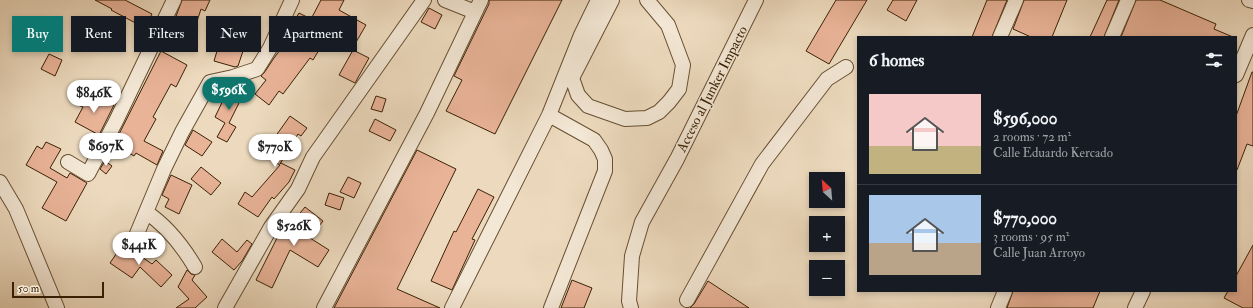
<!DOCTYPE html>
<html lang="en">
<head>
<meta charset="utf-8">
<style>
	:root { --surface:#171b24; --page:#20242c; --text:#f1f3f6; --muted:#9ea1a6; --line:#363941; --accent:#0f766e }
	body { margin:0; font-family:"IM FELL Double Pica",serif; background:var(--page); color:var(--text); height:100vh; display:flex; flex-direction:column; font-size:15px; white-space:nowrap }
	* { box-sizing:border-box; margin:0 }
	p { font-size:13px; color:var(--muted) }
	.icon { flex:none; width:22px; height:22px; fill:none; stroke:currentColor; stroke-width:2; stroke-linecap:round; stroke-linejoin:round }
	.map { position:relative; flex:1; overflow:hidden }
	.sheet { position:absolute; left:857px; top:36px; width:380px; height:256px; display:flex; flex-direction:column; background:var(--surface); border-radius:0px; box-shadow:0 2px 6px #0003 }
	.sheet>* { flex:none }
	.guide { position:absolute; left:12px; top:16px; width:380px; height:36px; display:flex; gap:8px }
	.needle { width:26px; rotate:334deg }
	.buttons { position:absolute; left:809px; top:172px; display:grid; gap:8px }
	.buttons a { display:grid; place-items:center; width:36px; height:36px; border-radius:0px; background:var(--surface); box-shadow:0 2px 6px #0003; font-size:20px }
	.scale { position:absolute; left:12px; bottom:10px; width:92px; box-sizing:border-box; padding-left:4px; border:2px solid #3a2104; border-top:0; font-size:11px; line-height:14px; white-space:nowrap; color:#3a2104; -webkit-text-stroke:3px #f3e7d5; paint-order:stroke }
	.price { position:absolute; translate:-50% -34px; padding:0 9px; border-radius:14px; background:#fff; color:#222; font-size:13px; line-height:26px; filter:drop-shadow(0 1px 2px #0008) }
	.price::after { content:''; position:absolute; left:50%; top:24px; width:12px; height:9px; margin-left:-6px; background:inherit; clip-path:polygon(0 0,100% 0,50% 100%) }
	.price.on { background:var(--accent); color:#fff }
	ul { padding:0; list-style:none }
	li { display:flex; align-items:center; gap:12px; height:100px; padding:0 12px }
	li+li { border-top:1px solid var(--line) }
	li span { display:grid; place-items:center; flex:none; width:112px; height:80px; border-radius:0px; color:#555 }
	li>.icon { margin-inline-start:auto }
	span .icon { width:48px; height:48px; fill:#fffc; stroke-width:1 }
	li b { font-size:17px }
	h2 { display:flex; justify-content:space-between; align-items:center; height:48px; padding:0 12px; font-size:17px }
	.tag { padding:0 14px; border-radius:0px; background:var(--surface); box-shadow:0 2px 6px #0003; font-size:14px; line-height:36px }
	.tag.on { background:var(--accent); color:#fff }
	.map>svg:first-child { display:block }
</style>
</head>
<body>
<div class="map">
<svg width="1253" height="308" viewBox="0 0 1253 308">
	<rect width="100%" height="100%" fill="#eddabe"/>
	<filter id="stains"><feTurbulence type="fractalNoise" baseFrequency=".005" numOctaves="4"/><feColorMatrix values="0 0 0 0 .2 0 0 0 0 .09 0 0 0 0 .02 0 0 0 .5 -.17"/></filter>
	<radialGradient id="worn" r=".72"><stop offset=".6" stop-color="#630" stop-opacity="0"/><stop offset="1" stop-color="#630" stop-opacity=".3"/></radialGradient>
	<path fill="#e9b398" stroke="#3a2104" d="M95,0H125L152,14L145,28L111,10L112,9Z
		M182,0H210L205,11L201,9L192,37L171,30Z
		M321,0H344L339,10L366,25L355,44L331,30L313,60L310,58L283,94L279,91L269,105L255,94L266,80L261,76L264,73L274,58L283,46L287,50L300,29L293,23L299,13L311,19Z
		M489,0H562L495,134L446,111L462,80L454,76L489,4Z
		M836,0H867L829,64L806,51Z
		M893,0H917L906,21L887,10Z
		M987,0H1007L992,37H972Z
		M1024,0H1067L1052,37H1031L1013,29Z
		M1107,0H1119L1104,37H1090Z
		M1136,0H1160L1216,24L1214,29L1233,37H1121Z
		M429,8L442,15L435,29L421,22Z
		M220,41L244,48L238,66L235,67L214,61Z
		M353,50L369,58L355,83L339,75Z
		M161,51L187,65L176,87L171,84L153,117L156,119L144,141L163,151L157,165L136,153L134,156L114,144Z
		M49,54L62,60L55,76L41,69Z
		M1252,72H1253V146L1247,144L1237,170H1236V116Z
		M234,85L245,91L229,123L236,127L227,142L217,137L225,123L215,117L230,86Z
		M94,94L114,105L99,135L75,122L83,107L78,105L82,97L90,101Z
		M376,96L386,99L382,112L371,109Z
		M290,116L307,128L301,136L298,134L280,164L281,163L295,170L289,182L274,199L272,197L258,217L238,204L245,192L252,197L280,165L264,156L275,137Z
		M375,119L396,130L390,141L369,131Z
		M193,130L212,142L202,156L185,145Z
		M46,142L61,149L50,168L67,178L70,173L87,183L66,221L42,208L57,182L26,165L37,146L42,149Z
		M417,150L456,169L397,289L440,308H334Z
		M105,161L112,166L106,174L100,169Z
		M201,167L221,183L211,195L191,179Z
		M171,175L192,185L179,214L165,207L169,199L162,195Z
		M348,177L361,183L354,198L340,192Z
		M478,189L494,197L472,239L475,240L452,290L431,281L454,231L456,232Z
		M329,193L344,198L340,210L325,205Z
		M305,207L323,221L310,238L329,250L318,267L290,250L272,288L256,280L280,232L283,234Z
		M222,239L237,252L247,240L252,244L242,261L234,270L212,252Z
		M123,244L152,264L156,260L172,275L161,287L140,267L132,278L110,263Z
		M1253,245V308H1243L1224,298L1228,291H1236V276Z
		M187,270L191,274L195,275L192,280L207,297L195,308H176L189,299L178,287Z
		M572,280L592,288L584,308H561Z
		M708,281L749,308H690L694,304Z
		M1013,291H1100L1093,308H1007Z"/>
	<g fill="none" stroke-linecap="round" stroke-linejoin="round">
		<g stroke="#674f32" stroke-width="16">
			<path id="minor" d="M445,0L475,12
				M612,0L572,78L578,95L588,106L625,119L647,118L659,112L669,102L679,89L683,65L668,25L647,0
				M1249,0L1253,1
				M1000,37L1016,0
				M1112,37L1128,0
				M1236,75L1253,35
				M549,115L594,140L601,150L605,159V171L551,308
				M68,162L88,174L116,121L174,0
				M0,182L16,209L57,308
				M146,212C167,226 182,245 195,267
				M136,236L164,169L182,132L210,82L233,77L257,69L270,48L292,0
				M687,300L762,164L827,79L846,67
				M225,308L271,227L298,189L313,157L424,0
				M324,308L427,113L481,0
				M452,308L549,115L581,35L598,0
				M631,308L629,301L632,256L642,222L677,159L756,0
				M998,308L1005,291
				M1135,308L1143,291"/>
		</g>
		<use href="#minor" stroke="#f3e7d5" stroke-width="14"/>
	</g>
	<g text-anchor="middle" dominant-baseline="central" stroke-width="3" stroke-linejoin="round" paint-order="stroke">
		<g font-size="14" fill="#3a2104" stroke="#f3e7d5">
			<text transform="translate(712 89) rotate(-63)">Acceso al Junker Impacto</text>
		</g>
	</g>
	<rect width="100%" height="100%" filter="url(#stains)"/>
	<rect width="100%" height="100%" fill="url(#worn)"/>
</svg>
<div class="buttons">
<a><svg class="needle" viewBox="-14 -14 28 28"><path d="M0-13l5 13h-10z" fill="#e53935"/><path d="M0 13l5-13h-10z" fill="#9ea1a6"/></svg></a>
<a>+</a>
<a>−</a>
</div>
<div class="scale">50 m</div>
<b class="price on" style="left:229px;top:111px">$596K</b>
<b class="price" style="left:94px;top:114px">$846K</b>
<b class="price" style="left:106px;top:167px">$697K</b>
<b class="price" style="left:275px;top:168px">$770K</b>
<b class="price" style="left:294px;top:247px">$526K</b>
<b class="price" style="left:139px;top:266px">$441K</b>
<div class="guide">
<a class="tag on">Buy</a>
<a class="tag">Rent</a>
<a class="tag">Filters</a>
<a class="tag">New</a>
<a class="tag">Apartment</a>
</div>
<section class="sheet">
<h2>6 homes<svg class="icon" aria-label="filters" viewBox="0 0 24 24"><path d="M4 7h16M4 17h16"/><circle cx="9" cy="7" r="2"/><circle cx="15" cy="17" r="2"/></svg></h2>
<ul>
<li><span style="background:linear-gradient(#f6c9c9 65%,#c2b280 0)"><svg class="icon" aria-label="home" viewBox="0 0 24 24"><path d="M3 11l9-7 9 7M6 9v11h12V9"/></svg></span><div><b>$596,000</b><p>2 rooms · 72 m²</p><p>Calle Eduardo Kercado</p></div></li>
<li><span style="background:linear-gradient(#a9c7e8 60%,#b9a48a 0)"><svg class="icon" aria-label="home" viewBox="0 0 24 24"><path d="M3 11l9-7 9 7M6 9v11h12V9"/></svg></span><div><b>$770,000</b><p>3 rooms · 95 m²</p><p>Calle Juan Arroyo</p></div></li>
</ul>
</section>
</div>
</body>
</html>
